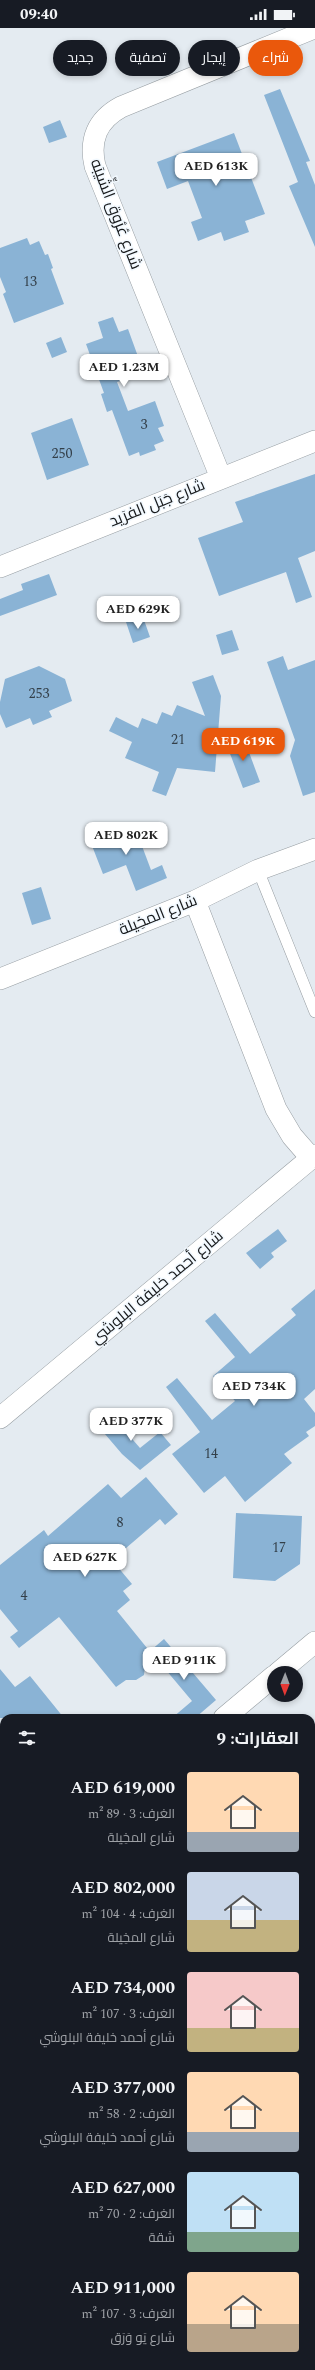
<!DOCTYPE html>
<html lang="ar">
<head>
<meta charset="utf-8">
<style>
	:root { --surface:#171b24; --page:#20242c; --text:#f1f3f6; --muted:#9ea1a6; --accent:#ea580c }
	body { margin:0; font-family:Spectral,Cairo,serif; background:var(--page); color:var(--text); direction:rtl; height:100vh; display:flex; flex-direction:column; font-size:15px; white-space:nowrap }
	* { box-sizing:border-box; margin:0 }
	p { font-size:13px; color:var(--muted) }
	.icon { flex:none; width:22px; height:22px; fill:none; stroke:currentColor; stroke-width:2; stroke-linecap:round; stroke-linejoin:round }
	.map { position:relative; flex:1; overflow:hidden; direction:ltr }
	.panel { position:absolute; left:0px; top:1686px; width:315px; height:656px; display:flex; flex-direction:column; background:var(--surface); border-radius:12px 12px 0 0; box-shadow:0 2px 6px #0003; direction:rtl }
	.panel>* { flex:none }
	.top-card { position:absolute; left:12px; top:12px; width:291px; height:36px; direction:rtl; display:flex; gap:8px }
	.needle { width:26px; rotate:181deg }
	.fabs { position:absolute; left:267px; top:1638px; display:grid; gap:8px }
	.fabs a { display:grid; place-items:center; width:36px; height:36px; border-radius:50%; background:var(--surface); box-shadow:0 2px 6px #0003; font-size:20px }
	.price { position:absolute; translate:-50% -34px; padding:0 9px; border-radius:8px; background:#fff; color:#222; font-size:13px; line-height:26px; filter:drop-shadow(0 1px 2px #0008) }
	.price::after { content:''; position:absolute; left:50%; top:24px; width:12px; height:9px; margin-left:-6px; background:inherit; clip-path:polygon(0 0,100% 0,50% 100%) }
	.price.on { background:var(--accent); color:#fff }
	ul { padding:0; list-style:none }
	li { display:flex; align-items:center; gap:12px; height:100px; padding:0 16px }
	li span { display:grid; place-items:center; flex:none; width:112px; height:80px; border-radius:4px; color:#555 }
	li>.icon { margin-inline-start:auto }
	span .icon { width:48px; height:48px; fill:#fffc; stroke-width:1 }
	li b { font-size:17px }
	h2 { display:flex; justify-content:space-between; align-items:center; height:48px; padding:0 16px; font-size:17px }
	.chip { padding:0 14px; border-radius:18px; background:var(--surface); box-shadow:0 2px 6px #0003; font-size:14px; line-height:36px }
	.chip.on { background:var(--accent); color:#fff }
	.status { display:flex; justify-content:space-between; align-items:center; height:28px; padding:0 20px; background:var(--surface); direction:ltr }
	.status svg { height:11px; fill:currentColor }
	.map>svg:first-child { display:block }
</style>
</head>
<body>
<div class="status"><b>09:40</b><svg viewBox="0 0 49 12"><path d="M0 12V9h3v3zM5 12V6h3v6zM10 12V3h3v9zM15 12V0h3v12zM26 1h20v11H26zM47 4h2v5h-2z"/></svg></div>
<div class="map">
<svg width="315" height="2342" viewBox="0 0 315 2342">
	<rect width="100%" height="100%" fill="#e4ebf1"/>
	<path fill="#8ab3d5" d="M280,61L310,133L306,134L315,157V219L289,158L298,154L264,67Z
		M60,92L67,109L49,115L43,99Z
		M234,105L265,186L245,193L249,204L224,213L221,204L198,213L191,194L202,190L188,153L167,161L157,134Z
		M27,210L30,217L39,213L45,227L48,226L53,240L51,241L64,276L14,295L3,266L6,264L0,249V220Z
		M113,289L119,304L128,301L144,345L117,354L128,383L155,373L164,398L158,400L164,413L154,417L156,422L140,428L139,424L129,428L112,382L107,384L101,366L104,365L86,316L103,310L98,294Z
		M61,309L67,324L52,330L46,315Z
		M72,390L89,437L47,452L31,405Z
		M315,446V523L298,530L312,569L296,575L286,544L219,568L198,510L243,494L235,474Z
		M49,546L57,567L0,588V571L23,562L21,556Z
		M143,589L150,609L133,615L126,594Z
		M232,602L239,622L222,627L216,607Z
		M283,628L288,642L315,632V764L303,768L290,728L295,712L267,634Z
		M39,638L65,651L72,673L49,683L52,689L33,697L30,690L6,700L0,686V674L5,651Z
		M213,647L221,668L215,744L177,740L166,768L152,763L159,744L125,730L132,714L109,703L116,689L138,700L142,690L157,696L162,684L172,688L177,677L205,688L192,654Z
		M243,708L260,754L243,760L226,715Z
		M133,794L151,842L162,837L167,850L136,863L126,837L103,846L89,810Z
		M41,859L51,891L32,897L22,865Z
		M278,1201L287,1213L271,1225L274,1229L260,1241L246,1225Z
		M315,1261V1361L304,1371L315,1385V1398L306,1404L309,1408L284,1426L292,1435L245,1474L225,1448L204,1465L172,1426L200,1404L166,1359L177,1350L212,1392L235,1373L213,1348L235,1329L205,1293L215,1285L250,1326L296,1287L291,1281Z
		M106,1381L140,1420L160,1404L171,1417L140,1442L122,1426L93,1392Z
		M146,1449L178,1486L165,1497L160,1491L112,1532L132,1556L123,1563L130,1572L117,1583L147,1620L144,1647L136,1652H126L116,1659L59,1589L19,1620L10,1609L18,1603L0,1581V1537L44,1502L48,1508L108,1456L121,1470Z
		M236,1485L302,1488L300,1536L275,1553L233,1550Z
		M164,1611L216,1672L195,1690H172L192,1673L150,1623Z
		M0,1641L15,1659L30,1648L64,1690H0Z"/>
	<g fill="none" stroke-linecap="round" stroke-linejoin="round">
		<g stroke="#979ea3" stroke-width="12">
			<path id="service" d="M258,842L315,984"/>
		</g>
		<g stroke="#979ea3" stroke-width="22">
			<path id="minor" d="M221,450L95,138C89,112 97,92 121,79L314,0
				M0,539L315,413
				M195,873L276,1081L292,1108L311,1130
				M0,951L195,873L258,842L315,821
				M0,1390L315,1127
				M278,1645L315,1614
				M224,1690L274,1648
				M0,1866L4,1864
				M0,1910L4,1920
				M311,2115L315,2111
				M311,2186L315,2190
				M37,2342L42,2338"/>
		</g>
		<use href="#service" stroke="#fff" stroke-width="11"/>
		<use href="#minor" stroke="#fff" stroke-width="21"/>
	</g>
	<g text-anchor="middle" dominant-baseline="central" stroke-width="3" stroke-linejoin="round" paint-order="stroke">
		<g font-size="14" fill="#333f49">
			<text x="30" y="253">13</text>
			<text x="144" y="396">3</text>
			<text x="62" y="425">250</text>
			<text x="39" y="665">253</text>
			<text x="178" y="711">21</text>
			<text x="211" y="1425">14</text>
			<text x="120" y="1494">8</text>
			<text x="279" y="1519">17</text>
			<text x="24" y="1567">4</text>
		</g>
		<g font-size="16" fill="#16181a" stroke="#f1f8fe">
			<text transform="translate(116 186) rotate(69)">شارع عُرُوق الشِّيبَه</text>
			<text transform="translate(157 475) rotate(-22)">شارع جَبَل الفرَيد</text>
			<text transform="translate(158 887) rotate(-22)">شارع المخِيلة</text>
			<text transform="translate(157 1259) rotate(-40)">شارع أحمد خليفة البلوشي</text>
		</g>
	</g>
</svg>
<div class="fabs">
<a><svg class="needle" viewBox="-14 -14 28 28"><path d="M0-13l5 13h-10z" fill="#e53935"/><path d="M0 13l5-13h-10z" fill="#9ea1a6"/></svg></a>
</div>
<b class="price" style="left:216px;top:159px">AED 613K</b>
<b class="price" style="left:124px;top:360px">AED 1.23M</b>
<b class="price" style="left:138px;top:602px">AED 629K</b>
<b class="price on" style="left:243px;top:734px">AED 619K</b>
<b class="price" style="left:126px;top:828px">AED 802K</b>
<b class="price" style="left:254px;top:1379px">AED 734K</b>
<b class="price" style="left:131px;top:1414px">AED 377K</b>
<b class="price" style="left:85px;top:1550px">AED 627K</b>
<b class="price" style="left:184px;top:1653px">AED 911K</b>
<div class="top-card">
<a class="chip on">شراء</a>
<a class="chip">إيجار</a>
<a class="chip">تصفية</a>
<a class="chip">جديد</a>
</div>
<section class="panel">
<h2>العقارات: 9<svg class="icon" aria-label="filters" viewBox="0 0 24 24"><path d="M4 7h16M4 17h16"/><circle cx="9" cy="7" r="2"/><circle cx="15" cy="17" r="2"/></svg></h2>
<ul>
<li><span style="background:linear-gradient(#ffd9b3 75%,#9aa5b1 0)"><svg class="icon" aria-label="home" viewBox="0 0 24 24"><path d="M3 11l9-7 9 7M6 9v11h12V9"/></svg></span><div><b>AED 619,000</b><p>الغرف: 3 · 89 m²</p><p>شارع المخِيلة</p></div></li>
<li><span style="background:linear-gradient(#c9d6e8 60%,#c2b280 0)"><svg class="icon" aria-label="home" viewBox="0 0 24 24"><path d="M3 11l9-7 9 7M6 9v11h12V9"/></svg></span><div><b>AED 802,000</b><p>الغرف: 4 · 104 m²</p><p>شارع المخِيلة</p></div></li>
<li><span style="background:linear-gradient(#f6c9c9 70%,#c2b280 0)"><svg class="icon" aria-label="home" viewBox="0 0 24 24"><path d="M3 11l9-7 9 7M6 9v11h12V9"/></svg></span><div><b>AED 734,000</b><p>الغرف: 3 · 107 m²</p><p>شارع أحمد خليفة البلوشي</p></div></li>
<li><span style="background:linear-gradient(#ffd9b3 75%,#9aa5b1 0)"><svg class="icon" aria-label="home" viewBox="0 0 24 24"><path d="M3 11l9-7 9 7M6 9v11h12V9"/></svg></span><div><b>AED 377,000</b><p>الغرف: 2 · 58 m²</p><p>شارع أحمد خليفة البلوشي</p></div></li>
<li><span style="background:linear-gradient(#bfe0f5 75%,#7fa58c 0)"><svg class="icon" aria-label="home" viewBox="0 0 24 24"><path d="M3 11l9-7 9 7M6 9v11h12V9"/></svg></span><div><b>AED 627,000</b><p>الغرف: 2 · 70 m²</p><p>شقة</p></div></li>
<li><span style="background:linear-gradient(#ffd9b3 65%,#b9a48a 0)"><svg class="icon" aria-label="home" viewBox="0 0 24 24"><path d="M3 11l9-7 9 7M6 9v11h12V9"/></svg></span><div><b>AED 911,000</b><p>الغرف: 3 · 107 m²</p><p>شارع يَو وَرَق</p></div></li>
</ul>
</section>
</div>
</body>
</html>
